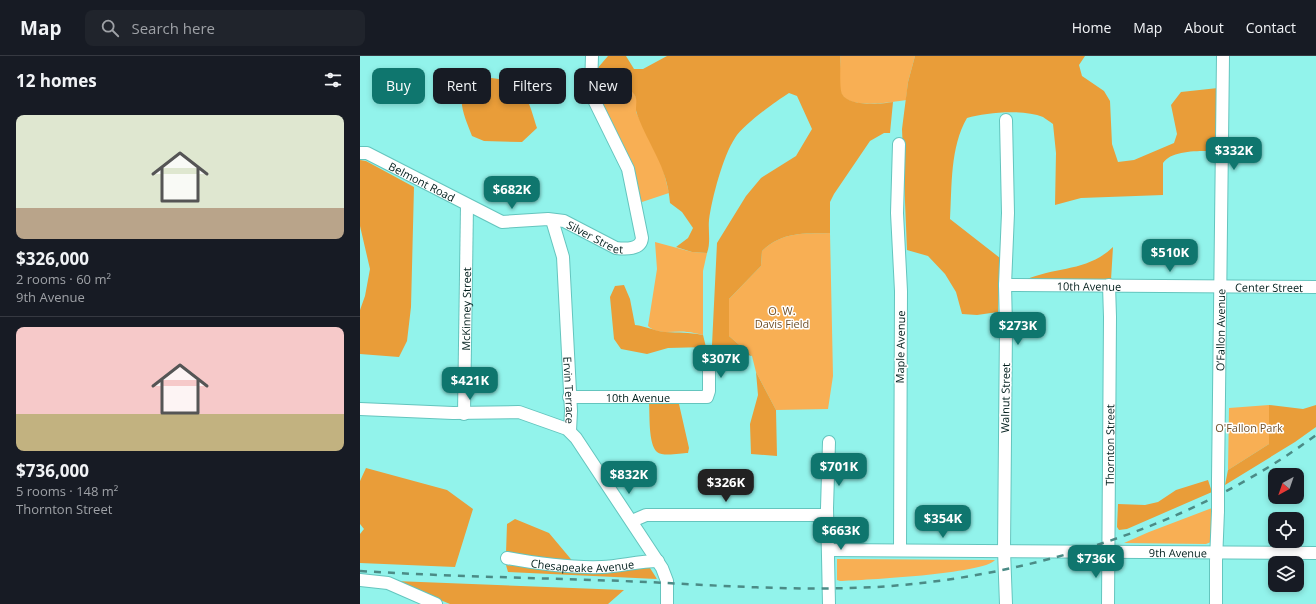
<!DOCTYPE html>
<html lang="en">
<head>
<meta charset="utf-8">
<style>
	:root { --surface:#171b24; --page:#20242c; --text:#f1f3f6; --muted:#9ea1a6; --line:#363941; --accent:#0f766e }
	body { margin:0; font-family:"Open Sans",sans-serif; background:var(--page); color:var(--text); height:100vh; display:flex; flex-direction:column; font-size:15px; white-space:nowrap }
	* { box-sizing:border-box; margin:0 }
	p { font-size:13px; color:var(--muted) }
	.icon { flex:none; width:22px; height:22px; fill:none; stroke:currentColor; stroke-width:2; stroke-linecap:round; stroke-linejoin:round }
	.map { position:relative; flex:1; overflow:hidden }
	.panel { display:flex; flex-direction:column; background:var(--surface); width:360px }
	.panel>* { flex:none }
	.hud { position:absolute; left:12px; top:12px; width:380px; height:36px; display:flex; gap:8px }
	.needle { width:26px; rotate:220deg }
	.fabs { position:absolute; left:908px; top:412px; display:grid; gap:8px }
	.fabs a { display:grid; place-items:center; width:36px; height:36px; border-radius:8px; background:var(--surface); box-shadow:0 2px 6px #0003; font-size:20px }
	.price { position:absolute; translate:-50% -34px; padding:0 9px; border-radius:8px; background:var(--accent); color:#fff; font-size:13px; line-height:26px; filter:drop-shadow(0 1px 2px #0008) }
	.price::after { content:''; position:absolute; left:50%; top:24px; width:12px; height:9px; margin-left:-6px; background:inherit; clip-path:polygon(0 0,100% 0,50% 100%) }
	.price.on { background:#222; color:#fff }
	ul { padding:0; list-style:none }
	li { display:grid; align-content:center; gap:8px; height:212px; padding:0 16px }
	li+li { border-top:1px solid var(--line) }
	li span { display:grid; place-items:center; height:124px; border-radius:8px; color:#555 }
	li>.icon { margin-inline-start:auto }
	span .icon { width:72px; height:72px; fill:#fffc; stroke-width:1 }
	li b { font-size:17px }
	h2 { display:flex; justify-content:space-between; align-items:center; height:48px; padding:0 16px; font-size:17px }
	.pill { padding:0 14px; border-radius:8px; background:var(--surface); box-shadow:0 2px 6px #0003; font-size:14px; line-height:36px }
	.pill.on { background:var(--accent); color:#fff }
	header { display:flex; align-items:center; gap:24px; box-sizing:border-box; height:56px; padding:0 20px; background:var(--surface); border-bottom:1px solid var(--line) }
	header strong { font-size:19px }
	nav { display:flex; gap:22px; margin-inline-start:auto; font-size:14px }
	.search { width:280px; height:36px; background:var(--page); display:flex; align-items:center; gap:10px; box-sizing:border-box; padding:0 14px; border-radius:8px; color:var(--muted); font-size:15px }
	main { display:flex; flex:1; min-height:0 }
	.map>svg:first-child { display:block }
</style>
</head>
<body>
<header>
<strong>Map</strong>
<div class="search"><svg class="icon" aria-label="search" viewBox="0 0 24 24"><circle cx="10" cy="10" r="6"/><path d="M15 15l6 6"/></svg>Search here</div>
<nav><a>Home</a><a>Map</a><a>About</a><a>Contact</a></nav>
</header>
<main>
<section class="panel">
<h2>12 homes<svg class="icon" aria-label="filters" viewBox="0 0 24 24"><path d="M4 7h16M4 17h16"/><circle cx="9" cy="7" r="2"/><circle cx="15" cy="17" r="2"/></svg></h2>
<ul>
<li><span style="background:linear-gradient(#dfe7d0 75%,#b9a48a 0)"><svg class="icon" aria-label="home" viewBox="0 0 24 24"><path d="M3 11l9-7 9 7M6 9v11h12V9"/></svg></span><div><b>$326,000</b><p>2 rooms · 60 m²</p><p>9th Avenue</p></div></li>
<li><span style="background:linear-gradient(#f6c9c9 70%,#c2b280 0)"><svg class="icon" aria-label="home" viewBox="0 0 24 24"><path d="M3 11l9-7 9 7M6 9v11h12V9"/></svg></span><div><b>$736,000</b><p>5 rooms · 148 m²</p><p>Thornton Street</p></div></li>
</ul>
</section>
<div class="map">
<svg width="956" height="548" viewBox="0 0 956 548">
	<rect width="100%" height="100%" fill="#92f3eb"/>
	<path fill="#f8af54" d="M480,0H555L548,26L546,44C533,46 487,54 481,37C478,29 481,9 480,0Z
		M236,26L239,29L251,28L264,30L274,37L278,46L276,56L302,109L309,137L279,147L239,48Z
		M470,177L473,320L468,353L416,354L396,316L392,300L369,280V243L401,210L402,195C423,175 443,178 470,177Z
		M295,186L332,196L347,197L343,215V279C338,278 332,276 327,276C314,274 299,280 288,270L297,213Z
		M909,349V388L868,414L869,352Z
		M852,452L851,486L846,488L764,487L789,476Z
		M477,503L635,504C624,518 503,524 480,525L477,524Z"/>
	<path fill="#e99d39" d="M248,0H266L274,13H283L307,0H480C481,9 479,31 482,38C489,51 521,48 533,46L530,77H524L510,85L474,138L470,146V177C443,178 423,175 402,195L401,210L369,243V280L392,300L361,293L352,289L357,187L386,140L401,122L436,100L452,73L437,40L429,37C415,46 384,68 375,82C363,100 352,142 349,164C348,175 351,186 347,197L332,196L316,191L328,182L333,172L322,156L310,147C307,109 289,91 277,58C274,51 279,45 274,38C266,27 251,28 239,29L236,26V14Z
		M555,0H725L719,9L722,20L744,35L750,45L752,88L758,106L774,104L814,87L817,78L811,49L821,36L858,32V95C843,95 812,93 803,107V139L721,142L695,149L696,97L693,68C690,66 686,63 683,61C663,53 627,56 607,62C590,91 592,130 590,163L640,202L638,256L617,259L602,258L596,236L585,218L568,200L547,194L542,73L548,26Z
		M131,22C138,23 148,24 155,27C167,34 173,60 177,72L162,86L124,85L112,80C106,63 92,38 112,25C116,23 125,23 131,22Z
		M0,104L6,105L54,131L51,251L47,285L39,301L0,298V254L5,240L10,213L0,170Z
		M753,191L751,224H665C697,210 727,216 753,191Z
		M264,229L270,243L275,269C286,270 294,275 305,276C320,277 327,276 343,279L346,291L308,292L287,298L261,293L254,283L250,241L255,230Z
		M396,316L416,354L417,400L391,398L390,368L398,339Z
		M289,347L319,348L329,392L328,397C321,397 303,401 297,396C288,388 290,358 289,347Z
		M909,349L943,353L956,349V371L935,386L865,429L868,414L909,388Z
		M6,412L87,434L113,453L95,511L0,507V478L4,473L0,468V425Z
		M848,424L852,436L767,473L759,474L757,471L758,448L785,449L798,446L816,434Z
		M155,463L189,477L215,508L146,497L147,468Z
		M146,509L225,515L283,509L290,512L297,523L148,516Z
		M35,525L264,534L248,548H90Z"/>
	<g fill="none" stroke-linecap="round" stroke-linejoin="round">
		<g stroke="#64c5be" stroke-width="14">
			<g id="minor">
				<path d="M646,64L648,157L645,229L646,271L644,494L646,548"/>
				<path d="M539,88L537,157L541,235L540,494"/>
				<path id="s1" d="M0,97H7L142,166L188,163L204,165L256,192C265,193 281,194 282,182L268,113L234,44L231,31L232,0"/>
				<path id="s2" d="M192,164L203,201L211,355L210,375"/>
				<path id="s3" d="M645,229L956,231"/>
				<path id="s4" d="M209,341H347L349,335V296"/>
				<path d="M0,353L93,357L159,356L207,373L216,382L302,512L307,525V548"/>
				<path id="s5" d="M104,358L107,149"/>
				<path id="s6" d="M858,424L863,0"/>
				<path d="M272,465L286,459H467"/>
				<path id="s7" d="M469,494L956,497"/>
				<path id="s8" d="M147,502C179,508 210,512 242,511C261,510 279,505 298,505"/>
				<path d="M0,524L28,527L76,548"/>
				<path d="M469,548L467,452L469,386"/>
				<path id="s9" d="M748,548L750,261L749,229"/>
				<path d="M856,548V505L858,455"/>
			</g>
		</g>
		<use href="#minor" stroke="#fff" stroke-width="12"/>
		<path stroke="#4b8b86" stroke-width="2.5" stroke-dasharray="7 7" stroke-linecap="butt" d="M0,515C96,521 192,522 288,526C363,530 441,535 516,531C667,522 834,470 956,379"/>
		<g stroke="#64c5be" stroke-width="14" stroke-linecap="butt">
			<path id="minor-bridge" d="M858,455V424"/>
		</g>
		<use href="#minor-bridge" stroke="#fff" stroke-width="12"/>
	</g>
	<g text-anchor="middle" dominant-baseline="central" stroke-width="3" stroke-linejoin="round" paint-order="stroke">
		<g font-size="11" fill="#001d1b" stroke="#fff">
			<text stroke="none"><textPath href="#s1" startOffset="69">Belmont Road</textPath></text>
			<text stroke="none"><textPath href="#s1" startOffset="256">Silver Street</textPath></text>
			<text stroke="none"><textPath href="#s3" startOffset="84">10th Avenue</textPath></text>
			<text stroke="none"><textPath href="#s3" startOffset="264">Center Street</textPath></text>
			<text stroke="none"><textPath href="#s5" startOffset="105">McKinney Street</textPath></text>
			<text stroke="none"><textPath href="#s6" startOffset="150">O’Fallon Avenue</textPath></text>
			<text transform="translate(540 291) rotate(-89)">Maple Avenue</text>
			<text stroke="none"><textPath href="#s2" startOffset="172">Ervin Terrace</textPath></text>
			<text stroke="none"><textPath href="#s4" startOffset="69">10th Avenue</textPath></text>
			<text transform="translate(645 342) rotate(-89)">Walnut Street</text>
			<text stroke="none"><textPath href="#s9" startOffset="159">Thornton Street</textPath></text>
			<text stroke="none"><textPath href="#s7" startOffset="349">9th Avenue</textPath></text>
			<text stroke="none"><textPath href="#s8" startOffset="76">Chesapeake Avenue</textPath></text>
		</g>
		<g font-size="11" fill="#70502a" stroke="#fff">
			<text x="422" y="254">O. W.<tspan x="422" dy="13">Davis Field</tspan></text>
			<text x="889" y="371">O'Fallon Park</text>
		</g>
	</g>
</svg>
<div class="fabs">
<a><svg class="needle" viewBox="-14 -14 28 28"><path d="M0-13l5 13h-10z" fill="#e53935"/><path d="M0 13l5-13h-10z" fill="#9ea1a6"/></svg></a>
<a><svg class="icon" aria-label="locate" viewBox="0 0 24 24"><circle cx="12" cy="12" r="6"/><path d="M12 2v4M12 18v4M2 12h4M18 12h4"/></svg></a>
<a><svg class="icon" aria-label="layers" viewBox="0 0 24 24"><path d="M12 4l9 5-9 5-9-5zM3 14l9 5 9-5"/></svg></a>
</div>
<b class="price" style="left:874px;top:115px">$332K</b>
<b class="price" style="left:152px;top:154px">$682K</b>
<b class="price" style="left:810px;top:217px">$510K</b>
<b class="price" style="left:658px;top:290px">$273K</b>
<b class="price" style="left:361px;top:323px">$307K</b>
<b class="price" style="left:110px;top:345px">$421K</b>
<b class="price" style="left:479px;top:431px">$701K</b>
<b class="price" style="left:269px;top:439px">$832K</b>
<b class="price on" style="left:366px;top:447px">$326K</b>
<b class="price" style="left:583px;top:483px">$354K</b>
<b class="price" style="left:481px;top:495px">$663K</b>
<b class="price" style="left:736px;top:523px">$736K</b>
<div class="hud">
<a class="pill on">Buy</a>
<a class="pill">Rent</a>
<a class="pill">Filters</a>
<a class="pill">New</a>
</div>
</div>
</main>
</body>
</html>
